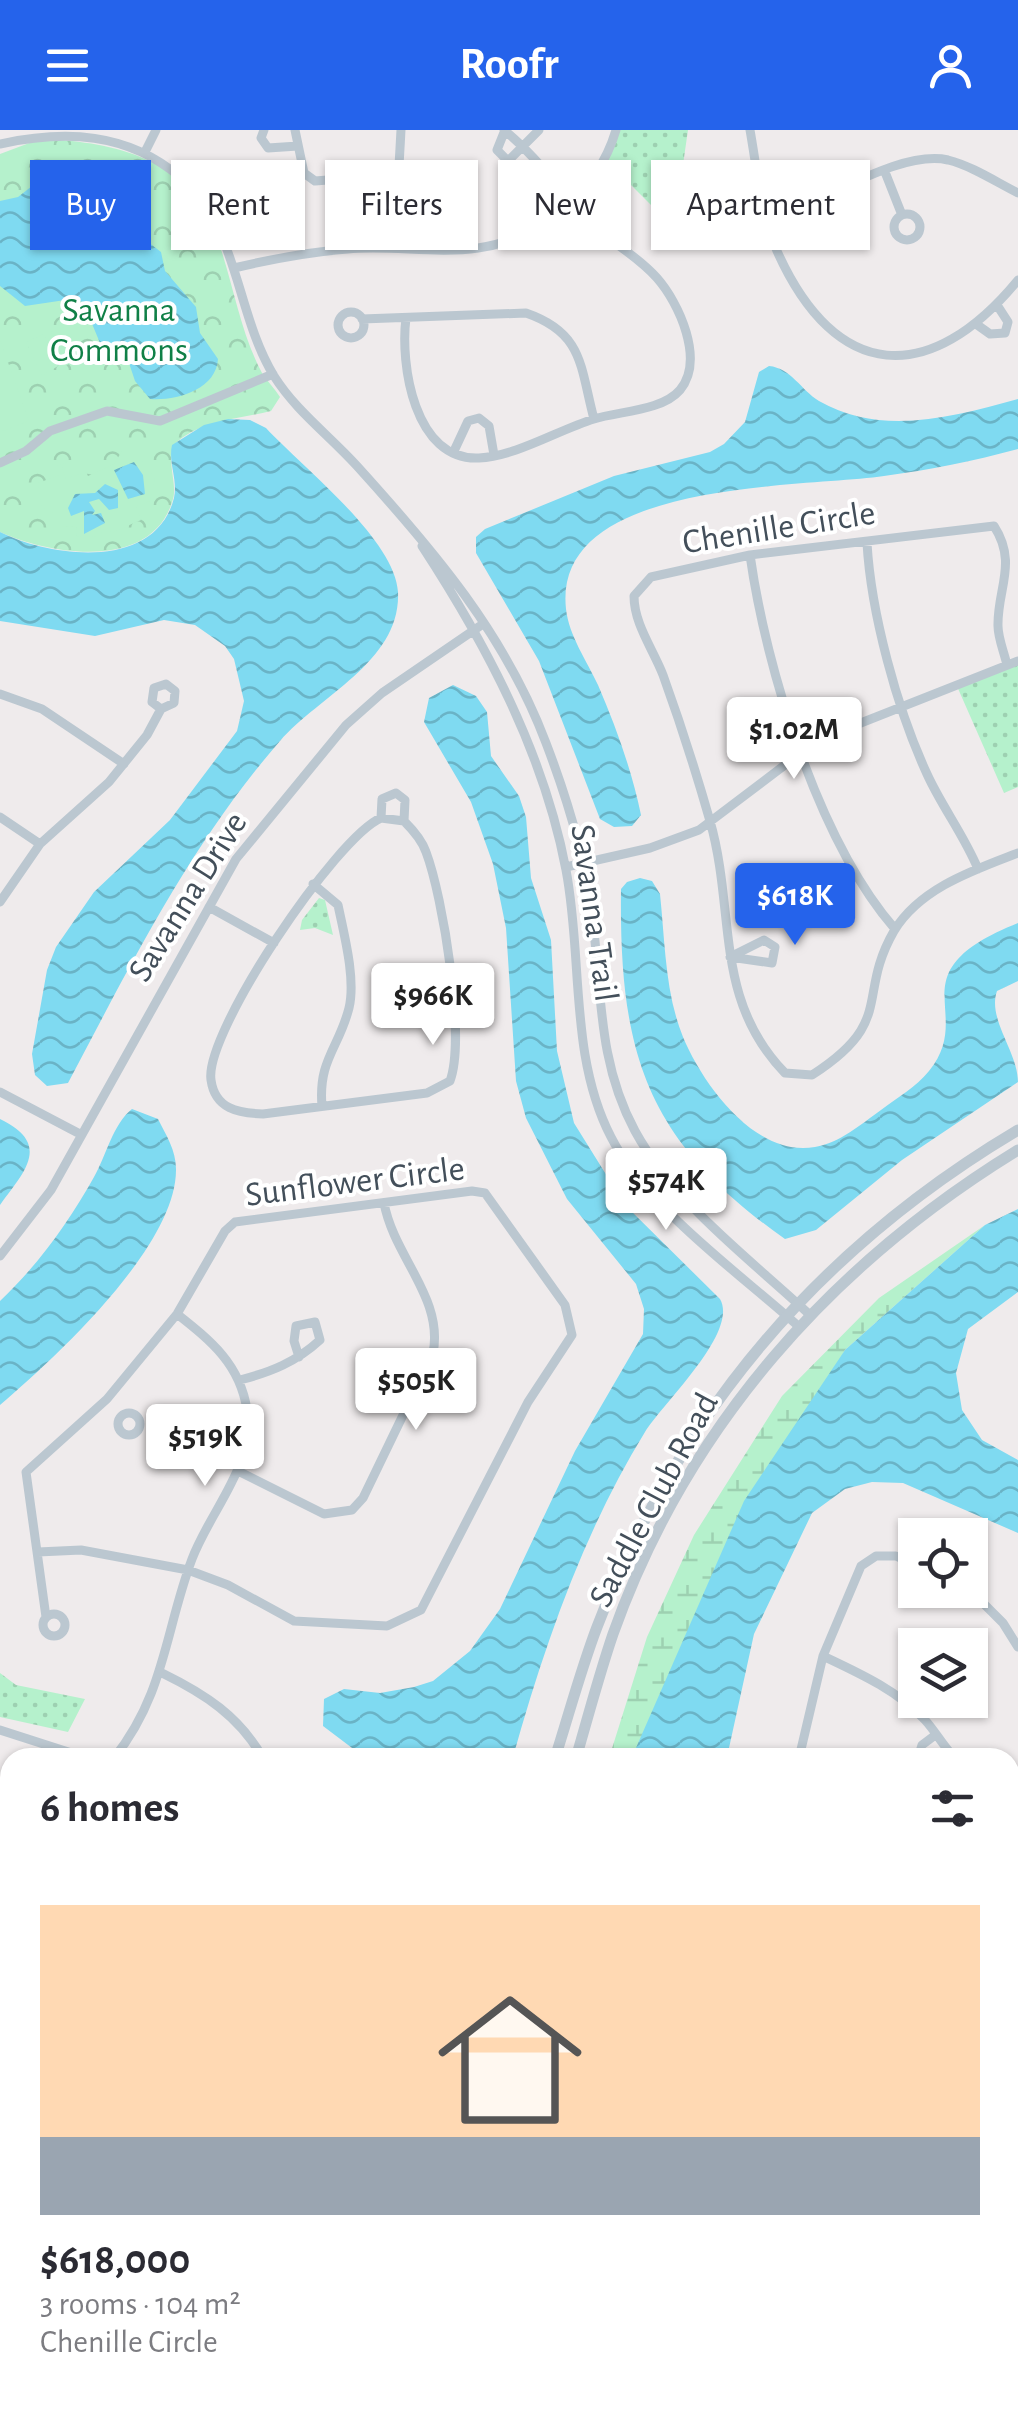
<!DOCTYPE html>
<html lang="en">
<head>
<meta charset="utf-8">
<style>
	:root { --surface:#fff; --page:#f7f7f7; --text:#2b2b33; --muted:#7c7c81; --line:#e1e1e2; --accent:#2563eb }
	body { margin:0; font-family:"Alegreya Sans",sans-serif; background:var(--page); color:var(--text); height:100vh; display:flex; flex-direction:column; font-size:38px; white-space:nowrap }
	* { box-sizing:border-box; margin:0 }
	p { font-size:32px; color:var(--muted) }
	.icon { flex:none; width:55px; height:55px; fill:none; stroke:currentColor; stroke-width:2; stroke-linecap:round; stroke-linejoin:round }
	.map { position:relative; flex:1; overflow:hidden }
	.details { position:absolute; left:0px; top:1618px; width:1020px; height:672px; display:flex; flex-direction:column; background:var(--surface); border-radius:30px 30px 0 0; box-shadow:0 2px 8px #0004 }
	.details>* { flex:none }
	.guide { position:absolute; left:30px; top:30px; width:960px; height:90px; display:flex; gap:20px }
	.buttons { position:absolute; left:898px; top:1388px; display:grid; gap:20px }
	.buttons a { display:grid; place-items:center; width:90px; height:90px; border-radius:0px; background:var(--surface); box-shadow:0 2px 8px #0004; font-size:50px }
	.price { position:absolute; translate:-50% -85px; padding:0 22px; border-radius:10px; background:#fff; color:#222; font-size:32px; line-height:65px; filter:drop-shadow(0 2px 5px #0008) }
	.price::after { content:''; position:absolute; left:50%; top:60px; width:30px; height:22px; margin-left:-15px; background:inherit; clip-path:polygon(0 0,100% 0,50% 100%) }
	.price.current { background:var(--accent); color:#fff }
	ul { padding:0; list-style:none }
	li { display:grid; align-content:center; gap:20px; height:530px; padding:0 40px }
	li+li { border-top:2px solid var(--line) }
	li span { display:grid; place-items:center; height:310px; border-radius:0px; color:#555 }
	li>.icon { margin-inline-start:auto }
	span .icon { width:180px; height:180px; fill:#fffc; stroke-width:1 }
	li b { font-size:42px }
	h2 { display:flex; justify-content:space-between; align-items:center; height:120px; padding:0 40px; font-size:42px }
	.tag { padding:0 35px; border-radius:0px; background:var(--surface); box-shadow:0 2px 8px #0004; font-size:35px; line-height:90px }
	.tag.current { background:var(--accent); color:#fff }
	header { display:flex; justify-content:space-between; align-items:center; height:130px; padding:0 40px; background:var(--accent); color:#fff; font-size:45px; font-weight:700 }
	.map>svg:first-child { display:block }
</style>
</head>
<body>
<header><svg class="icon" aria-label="menu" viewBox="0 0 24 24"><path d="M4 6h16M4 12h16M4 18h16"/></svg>Roofr<svg class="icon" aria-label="person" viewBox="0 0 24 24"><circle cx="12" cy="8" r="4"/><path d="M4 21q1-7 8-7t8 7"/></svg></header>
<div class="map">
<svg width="1018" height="2289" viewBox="0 0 1018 2289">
	<defs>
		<pattern id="grass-dots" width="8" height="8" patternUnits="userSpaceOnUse" patternTransform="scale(2.5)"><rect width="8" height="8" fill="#b5f1cc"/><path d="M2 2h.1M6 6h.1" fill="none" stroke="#9dd0b1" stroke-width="1.8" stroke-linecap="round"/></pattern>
		<pattern id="forest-crowns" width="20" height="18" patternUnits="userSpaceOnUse" patternTransform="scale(2.5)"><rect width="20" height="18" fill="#b5f1cc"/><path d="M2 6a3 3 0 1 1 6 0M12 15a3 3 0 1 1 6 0" fill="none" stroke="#9dd0b1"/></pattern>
		<pattern id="wetland-marsh" width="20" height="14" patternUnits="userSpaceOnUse" patternTransform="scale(2.5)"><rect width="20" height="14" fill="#b5f1cc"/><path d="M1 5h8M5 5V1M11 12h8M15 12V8" fill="none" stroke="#9dd0b1"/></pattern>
		<pattern id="water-waves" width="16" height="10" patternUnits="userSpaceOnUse" patternTransform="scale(2.5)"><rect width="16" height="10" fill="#7fdaf1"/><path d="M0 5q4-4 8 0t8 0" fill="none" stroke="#6ab3c6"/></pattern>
	</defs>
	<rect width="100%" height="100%" fill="#efebec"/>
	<path fill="url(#grass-dots)" d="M616,0H688L675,90L655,79L604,28Z
		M1018,531V657L1004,663L956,554Z
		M319,768L325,770L333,805L315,798L300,800L302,790Z
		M0,1543L16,1555L85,1569L68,1602L0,1587Z"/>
	<path fill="url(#forest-crowns)" d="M40,9C107,11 185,26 213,97C232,144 238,198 262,243C267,251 275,259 280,267L271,281C239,289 204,290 178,311C163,324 178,352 173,369C153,442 50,425 0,402V24Z"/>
	<path fill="url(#wetland-marsh)" d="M985,1095L845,1220L632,1627L609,1628L647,1507L694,1405L782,1266L879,1168Z"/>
	<path fill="#b5f1cc" d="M73,194L86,228L64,236L51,202Z
		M44,204L58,236L42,246L26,212Z
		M0,210L29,291L0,302Z
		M122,321L127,327H139L155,348L150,371L136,376L141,390L111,403L109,396L96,406L77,407L76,396L63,397L52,382L42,377L38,353L60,345L57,336L66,333L62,338L66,349L86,342L88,346L114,334Z"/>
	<path fill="url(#water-waves)" d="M41,49L72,55L91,49L131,74L135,102L161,122L165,141L196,177L200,203L218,229C216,260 176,271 150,269L135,251L127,227L100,213L83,172L72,169L25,176L0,156V71L18,67Z
		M769,236C791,238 801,260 819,271C882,307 952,287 1018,269V319C974,331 929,340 884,346C801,358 552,349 566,479C569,506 587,531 598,555C616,597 632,641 641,685L632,696L614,697L600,689L539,531L476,423V407L485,399L614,346L710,322L724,314L745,292L759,242Z
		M228,289L250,290L266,298C301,336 395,409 398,462C401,531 320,565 280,611C191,713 131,834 68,953L47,956L35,945L32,924L47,840L56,817L94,762L170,690L237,601L244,571L234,529L225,516L195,495L164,490L95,506L0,491V402C50,427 155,442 174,368C178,349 168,333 172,315L204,295Z
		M134,332L143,345L145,364L128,369L114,340Z
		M105,354L118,360V378L109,380L99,369L89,372L95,381L92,385L101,383L105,393L84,404V381L71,386L68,378L75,364L95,363Z
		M453,555L476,566L487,582L491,626L519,666L526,687L531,748L551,810L557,921L574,993L625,1075L720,1169C739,1202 664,1272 645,1302C584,1401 544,1516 513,1627H364L323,1596L324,1569L344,1559L380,1563L414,1557L433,1551L470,1521L500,1479L575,1321L643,1204L644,1179L636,1154L567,1069L526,988L516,951L506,798L493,734L471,672L424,592L429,568Z
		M640,748L652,751L660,764C665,811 665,863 683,907C703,955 756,1028 815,1017C840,1013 861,994 881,980C897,968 916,957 929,941C977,882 893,843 1018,793V851L997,861C987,889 1018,922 1018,952L902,1030L816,1100L785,1109C646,1011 619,924 621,759L627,752Z
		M132,979L158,989C166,1005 176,1020 176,1039C177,1116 55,1228 0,1275V1171C38,1135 69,1092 94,1047C106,1026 113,994 132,979Z
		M0,989C52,1014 25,1041 0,1075Z
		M1018,1079V1162L968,1199L956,1243L962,1280L982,1310L1018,1330V1403L903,1353L872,1352L845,1359L812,1383L754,1504L729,1618L718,1627H632L744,1371L845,1220L985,1095Z
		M71,2280H260L252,2289H78Z
		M396,2280H471L468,2289H389Z"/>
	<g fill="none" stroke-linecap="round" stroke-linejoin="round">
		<path stroke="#bbc7d0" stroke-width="9" d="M264,0L261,8L268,18L298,16
			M295,0L304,43L315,51L390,45L399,36L401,0
			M505,0L497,20L508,31L539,0
			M750,0C757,39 761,84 777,121C836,253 930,257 1018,150
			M0,14C65,0 127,2 180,47C239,97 235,182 274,246C296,281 329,305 357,336C434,421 505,504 546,613C567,668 585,726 592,784C602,860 597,931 635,1001C675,1074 749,1128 809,1184
			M145,22L156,0
			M885,42L902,85
			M759,51L734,58L732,69L747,79L765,76
			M894 97a13 13 0 1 1 26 0a13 13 0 1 1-26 0Z
			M768,89C820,75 898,19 948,30C972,36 996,52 1018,63
			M234,138C272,129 309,122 348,119C390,115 436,124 478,118C541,109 598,61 616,0
			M338 195a13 13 0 1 1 26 0a13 13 0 1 1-26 0Z
			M406,188C400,234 414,331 479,328C517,326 558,300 594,289C620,281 662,281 680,260C705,230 679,173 657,148C637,125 608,111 587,89C559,59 536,26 504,0
			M362,189L526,183C584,203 580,237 594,289
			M976,194L990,204L1005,203L1008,192L997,175
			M454,321L468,291L479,288L489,296L494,325
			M0,333L26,321L50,301L107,281L160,291L273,244
			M867,413C871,483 897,579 927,644C942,677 964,705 978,739
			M422,416C486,514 544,623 566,740C583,828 569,926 611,1007C647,1078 738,1142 797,1195
			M750,425C766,539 819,712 895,799
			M1007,535C1004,522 998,508 998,496C997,459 1018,433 994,396L750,425L651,447L634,466C634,494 653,519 663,545C680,592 696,642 710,691C736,782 713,869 785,943L812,945C896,891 856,867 894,801C920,758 974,740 1018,723
			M0,564L42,579L124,634
			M0,687L40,714
			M381,688L404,691C413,700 422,710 426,722C443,767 466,908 450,951L427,963L263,984C238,983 215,979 211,950C204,903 336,707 381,688Z
			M381,688L382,669L396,663L405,670L404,691
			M566,737L650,718L699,700L802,622L838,602L1018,531
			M313,754L338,775C344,804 356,849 349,878C339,918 318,930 322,976
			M0,772L40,714L109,652L147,605L161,579L174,573L175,561L166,554L154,558L152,572L161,579
			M209,777L274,813
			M764,810L775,817L772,833L730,827Z
			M0,962L80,1004
			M0,1126L51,1060L236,729L346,595L382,563L480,496
			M240,1250C271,1242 296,1232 320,1210L315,1192L296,1196L294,1211L299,1227
			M118 1294a11 11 0 1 1 22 0a11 11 0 1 1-22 0Z
			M238,1341L324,1384L352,1380L363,1368L433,1223C444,1168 394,1127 384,1073
			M38,1422L81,1420L188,1440L228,1455L294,1491L387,1496L421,1480L528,1272L572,1205L565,1175L485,1063L472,1061L235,1092L225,1101L177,1184L107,1269L26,1342L46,1487
			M970,1460L1003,1493L1018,1517
			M43 1495a11 11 0 1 1 22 0a11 11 0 1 1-22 0Z
			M823,1526C859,1543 897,1560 925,1590C936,1602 943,1616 955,1628
			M162,1543C205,1564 239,1586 263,1628
			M0,1600L87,1628
			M114,1628C165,1564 165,1501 192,1429C211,1379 255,1336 247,1280C240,1234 211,1211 177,1184
			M799,1628L823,1526L861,1436L876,1426H896L915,1435
			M918,1628L922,1615L934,1606
			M1010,1666L1018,1669
			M0,1686L10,1677
			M0,1691L10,1714
			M0,1723L10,1715
			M1010,1798L1018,1799
			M0,1905H10
			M1010,1970L1018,1965
			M1010,1995L1018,1989
			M0,2092L10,2098
			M1010,2121L1018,2110
			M539,2280L541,2289
			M866,2280L867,2289
			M887,2280L889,2289
			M974,2280L977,2289
			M563,2289L566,2280"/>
		<path stroke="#bbc7d0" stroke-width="11" d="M555,1628C569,1584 581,1539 597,1497C679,1282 821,1117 1018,1000
			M576,1628C588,1587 599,1545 613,1504C687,1296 832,1134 1018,1020
			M297,2289L304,2280
			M323,2289L329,2280"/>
	</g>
	<g text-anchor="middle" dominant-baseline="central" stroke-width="8" stroke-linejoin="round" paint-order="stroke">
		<g font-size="35" fill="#108047" stroke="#fff">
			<text x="119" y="180">Savanna<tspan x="119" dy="40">Commons</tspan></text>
		</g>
		<g font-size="35" fill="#434f5a" stroke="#fff">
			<text transform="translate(779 398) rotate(-9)">Chenille Circle</text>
			<text transform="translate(188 767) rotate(-58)">Savanna Drive</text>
			<text transform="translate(594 783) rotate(82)">Savanna Trail</text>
			<text transform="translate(355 1052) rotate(-7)">Sunflower Circle</text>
			<text transform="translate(654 1370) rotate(-62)">Saddle Club Road</text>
		</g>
	</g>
</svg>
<div class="buttons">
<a><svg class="icon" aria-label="locate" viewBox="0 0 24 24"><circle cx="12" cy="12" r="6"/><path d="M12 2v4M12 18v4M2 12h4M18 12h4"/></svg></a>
<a><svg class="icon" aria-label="layers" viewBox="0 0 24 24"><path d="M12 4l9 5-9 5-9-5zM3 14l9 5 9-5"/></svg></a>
</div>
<b class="price" style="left:794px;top:652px">$1.02M</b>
<b class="price current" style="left:795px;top:818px">$618K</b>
<b class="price" style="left:433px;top:918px">$966K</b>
<b class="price" style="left:666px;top:1103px">$574K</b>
<b class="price" style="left:416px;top:1303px">$505K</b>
<b class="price" style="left:205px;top:1359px">$519K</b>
<div class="guide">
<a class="tag current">Buy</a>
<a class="tag">Rent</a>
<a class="tag">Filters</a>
<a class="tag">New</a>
<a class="tag">Apartment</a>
</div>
<section class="details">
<h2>6 homes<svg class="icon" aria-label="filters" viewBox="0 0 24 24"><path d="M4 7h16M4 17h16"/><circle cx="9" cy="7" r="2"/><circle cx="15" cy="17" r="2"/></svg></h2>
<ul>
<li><span style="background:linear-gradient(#ffd9b3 75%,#9aa5b1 0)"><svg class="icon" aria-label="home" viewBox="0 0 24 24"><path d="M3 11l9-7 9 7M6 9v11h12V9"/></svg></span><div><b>$618,000</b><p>3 rooms · 104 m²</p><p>Chenille Circle</p></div></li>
</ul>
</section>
</div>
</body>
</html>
